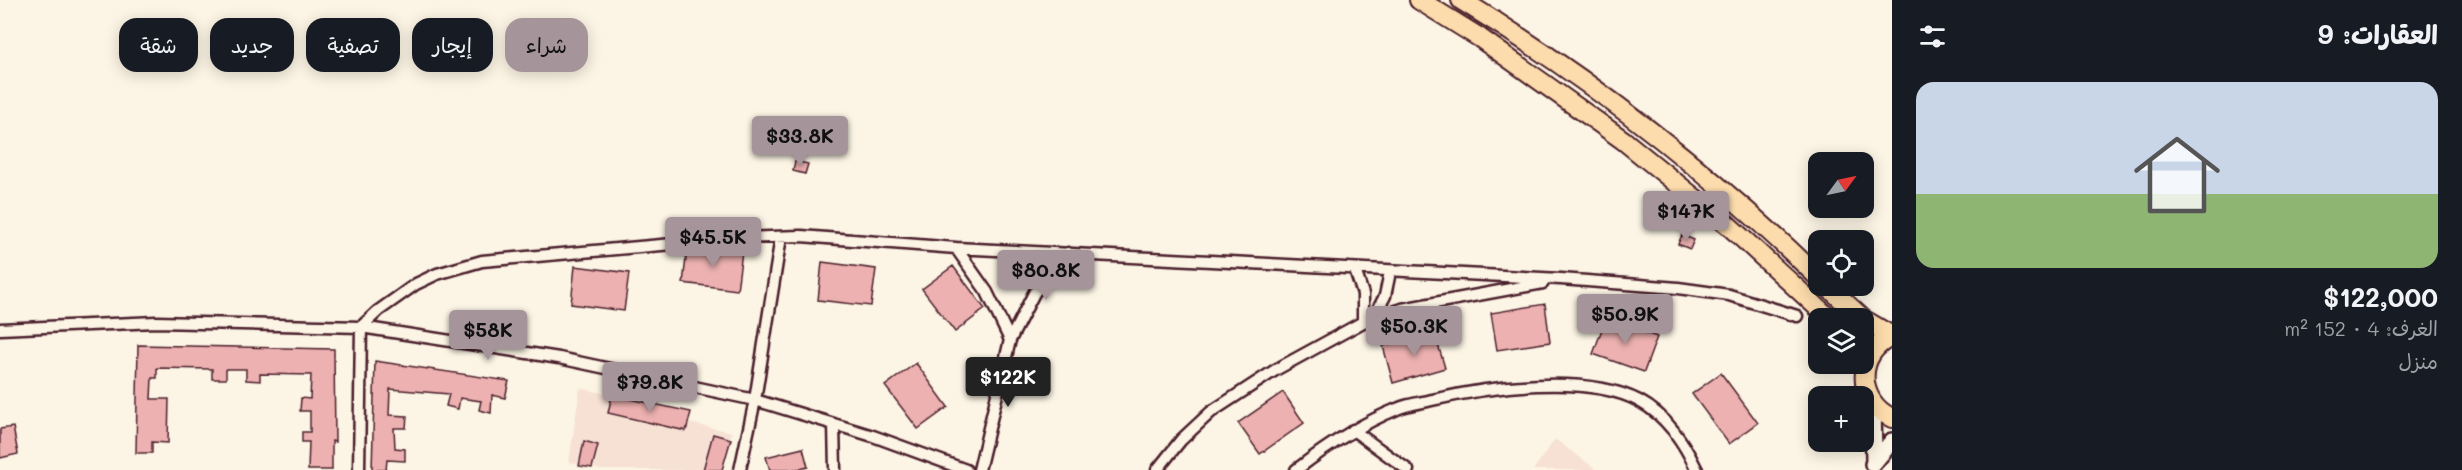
<!DOCTYPE html>
<html lang="ar">
<head>
<meta charset="utf-8">
<style>
	:root { --surface:#171b24; --page:#20242c; --text:#f1f3f6; --muted:#9ea1a6; --accent:#a6949b }
	body { margin:0; font-family:Mali,"Playpen Sans Arabic",sans-serif; background:var(--page); color:var(--text); direction:rtl; height:100vh; display:flex; flex-direction:column; font-size:22px; white-space:nowrap }
	* { box-sizing:border-box; margin:0 }
	p { font-size:20px; color:var(--muted) }
	.icon { flex:none; width:33px; height:33px; fill:none; stroke:currentColor; stroke-width:2; stroke-linecap:round; stroke-linejoin:round }
	.map { position:relative; flex:1; overflow:hidden; direction:ltr }
	.panel { display:flex; flex-direction:column; background:var(--surface); width:570px }
	.panel>* { flex:none }
	.top-card { position:absolute; left:18px; top:18px; width:570px; height:54px; direction:rtl; display:flex; gap:12px }
	.needle { width:39px; rotate:57deg }
	.buttons { position:absolute; left:1808px; top:152px; display:grid; gap:12px }
	.buttons a { display:grid; place-items:center; width:66px; height:66px; border-radius:12px; background:var(--surface); box-shadow:0 3px 15px #0003; font-size:30px }
	.price { position:absolute; translate:-50% -51px; padding:0 14px; border-radius:6px; background:var(--accent); color:#111; font-size:20px; line-height:39px; filter:drop-shadow(0 2px 3px #0008) }
	.price::after { content:''; position:absolute; left:50%; top:36px; width:18px; height:14px; margin-left:-9px; background:inherit; clip-path:polygon(0 0,100% 0,50% 100%) }
	.price.selected { background:#222; color:#fff }
	ul { padding:0; list-style:none }
	li { display:grid; align-content:center; gap:12px; height:318px; padding:0 24px }
	li span { display:grid; place-items:center; height:186px; border-radius:18px; color:#555 }
	li>.icon { margin-inline-start:auto }
	span .icon { width:108px; height:108px; fill:#fffc; stroke-width:1 }
	li b { font-size:26px }
	h2 { display:flex; justify-content:space-between; align-items:center; height:72px; padding:0 24px; font-size:26px }
	.pill { padding:0 21px; border-radius:18px; background:var(--surface); box-shadow:0 3px 15px #0003; font-size:21px; line-height:54px }
	.pill.selected { background:var(--accent); color:#111 }
	main { display:flex; flex:1; min-height:0 }
	.map>svg:first-child { display:block }
</style>
</head>
<body>
<main>
<section class="panel">
<h2>العقارات: 9<svg class="icon" aria-label="filters" viewBox="0 0 24 24"><path d="M4 7h16M4 17h16"/><circle cx="9" cy="7" r="2"/><circle cx="15" cy="17" r="2"/></svg></h2>
<ul>
<li><span style="background:linear-gradient(#c9d6e8 60%,#8fb573 0)"><svg class="icon" aria-label="home" viewBox="0 0 24 24"><path d="M3 11l9-7 9 7M6 9v11h12V9"/></svg></span><div><b>$122,000</b><p>الغرف: 4 · 152 m²</p><p>منزل</p></div></li>
</ul>
</section>
<div class="map">
<svg width="1892" height="470" viewBox="0 0 1892 470">
	<rect width="100%" height="100%" fill="#fcf5e5"/>
	<filter id="ink" filterUnits="userSpaceOnUse"><feTurbulence type="fractalNoise" baseFrequency=".0167" numOctaves="2"/><feDisplacementMap in="SourceGraphic" scale="12" xChannelSelector="R" yChannelSelector="G"/><feConvolveMatrix kernelMatrix="1 2 1 2 8 2 1 2 1" color-interpolation-filters="sRGB"/></filter>
	<g filter="url(#ink)">
		<path fill="#f7e1d5" d="M580,388L691,412L689,423L732,432L722,470H600L569,462Z
			M1555,439L1597,470H1533Z"/>
		<path fill="#ecb1b0" stroke="#4a1f2b" stroke-width="1.5" d="M795,161L808,164L805,174L793,171Z
			M1682,235L1694,240L1690,249L1678,244Z
			M709,248L742,252L737,290L683,283L687,250Z
			M822,262L876,269L871,306L818,300Z
			M575,266L629,273L624,311L571,304Z
			M953,266L985,309L955,332L922,289Z
			M1545,304L1550,342L1497,350L1491,313Z
			M1606,318L1657,337L1644,372L1593,354Z
			M1434,331L1445,368L1393,383L1383,346Z
			M138,345L334,349L335,442L332,441V470H308L309,442H302V432H310V411H300L301,398L310,399L311,375L260,374V381L246,380V369H226V379H212V369L157,368V378H152L151,399H169L168,443L152,442V453H136Z
			M375,361L509,381L505,398L492,395L491,413L479,410L481,401L460,398L458,409L446,406L449,394L390,389L389,415L407,416L406,428H394L395,448L405,449V461L387,460L386,470H372Z
			M916,363L948,407L918,429L885,386Z
			M1721,373L1758,423L1729,444L1692,394Z
			M1283,392L1304,423L1260,454L1238,423Z
			M612,395L691,412L686,431L608,413Z
			M13,427L18,454L0,458V429Z
			M713,434L731,439L722,470H703Z
			M584,441L598,445L592,468L579,466Z
			M803,448L808,467L796,470H770L766,457Z"/>
		<g fill="none" stroke-linecap="round" stroke-linejoin="round">
			<g stroke="#4a1f2b" stroke-width="15">
				<path id="minor" d="M956,248L987,292L1010,340
					M1355,270L1363,294V322
					M1374,317L1385,296L1390,272
					M0,329L156,322L361,327L559,358L755,400L873,436L966,470
					M834,424L835,470
					M1353,430L1408,470
					M359,470L361,327L378,311L416,284L437,274L482,261L740,238L801,236L956,248L1561,279L1678,288L1729,295L1797,316
					M740,470L755,400L781,237
					M979,470L1010,340L1034,293L1068,253
					M1157,470L1181,440L1211,412L1277,369L1363,322L1402,309L1543,283
					M1296,470C1327,446 1360,424 1397,409C1408,404 1421,403 1432,400C1489,387 1586,373 1639,401C1667,416 1684,443 1697,470"/>
			</g>
			<g stroke="#4a1f2b" stroke-width="20">
				<path id="secondary" d="M1873,404L1874,462
					M1873,464L1892,441"/>
			</g>
			<g stroke="#4a1f2b" stroke-width="22">
				<path id="trunk" d="M1419,0L1480,38L1623,140L1728,225L1829,318
					M1461,0C1589,78 1711,173 1818,277
					M1826,285L1862,318
					M1863,319L1892,336
					M1892,337C1855,352 1856,402 1892,418"/>
			</g>
			<use href="#minor" stroke="#fcf5e5" stroke-width="10"/>
			<use href="#secondary" stroke="#fcf5e5" stroke-width="15"/>
			<use href="#trunk" stroke="#fcdcac" stroke-width="18"/>
		</g>
	</g>
</svg>
<div class="buttons">
<a><svg class="needle" viewBox="-14 -14 28 28"><path d="M0-13l5 13h-10z" fill="#e53935"/><path d="M0 13l5-13h-10z" fill="#9ea1a6"/></svg></a>
<a><svg class="icon" aria-label="locate" viewBox="0 0 24 24"><circle cx="12" cy="12" r="6"/><path d="M12 2v4M12 18v4M2 12h4M18 12h4"/></svg></a>
<a><svg class="icon" aria-label="layers" viewBox="0 0 24 24"><path d="M12 4l9 5-9 5-9-5zM3 14l9 5 9-5"/></svg></a>
<a>+</a>
</div>
<b class="price" style="left:800px;top:167px">$33.8K</b>
<b class="price" style="left:1686px;top:242px">$147K</b>
<b class="price" style="left:713px;top:268px">$45.5K</b>
<b class="price" style="left:1046px;top:301px">$80.8K</b>
<b class="price" style="left:1625px;top:345px">$50.9K</b>
<b class="price" style="left:1414px;top:357px">$50.3K</b>
<b class="price" style="left:488px;top:361px">$58K</b>
<b class="price selected" style="left:1008px;top:408px">$122K</b>
<b class="price" style="left:650px;top:413px">$79.8K</b>
<div class="top-card">
<a class="pill selected">شراء</a>
<a class="pill">إيجار</a>
<a class="pill">تصفية</a>
<a class="pill">جديد</a>
<a class="pill">شقة</a>
</div>
</div>
</main>
</body>
</html>
